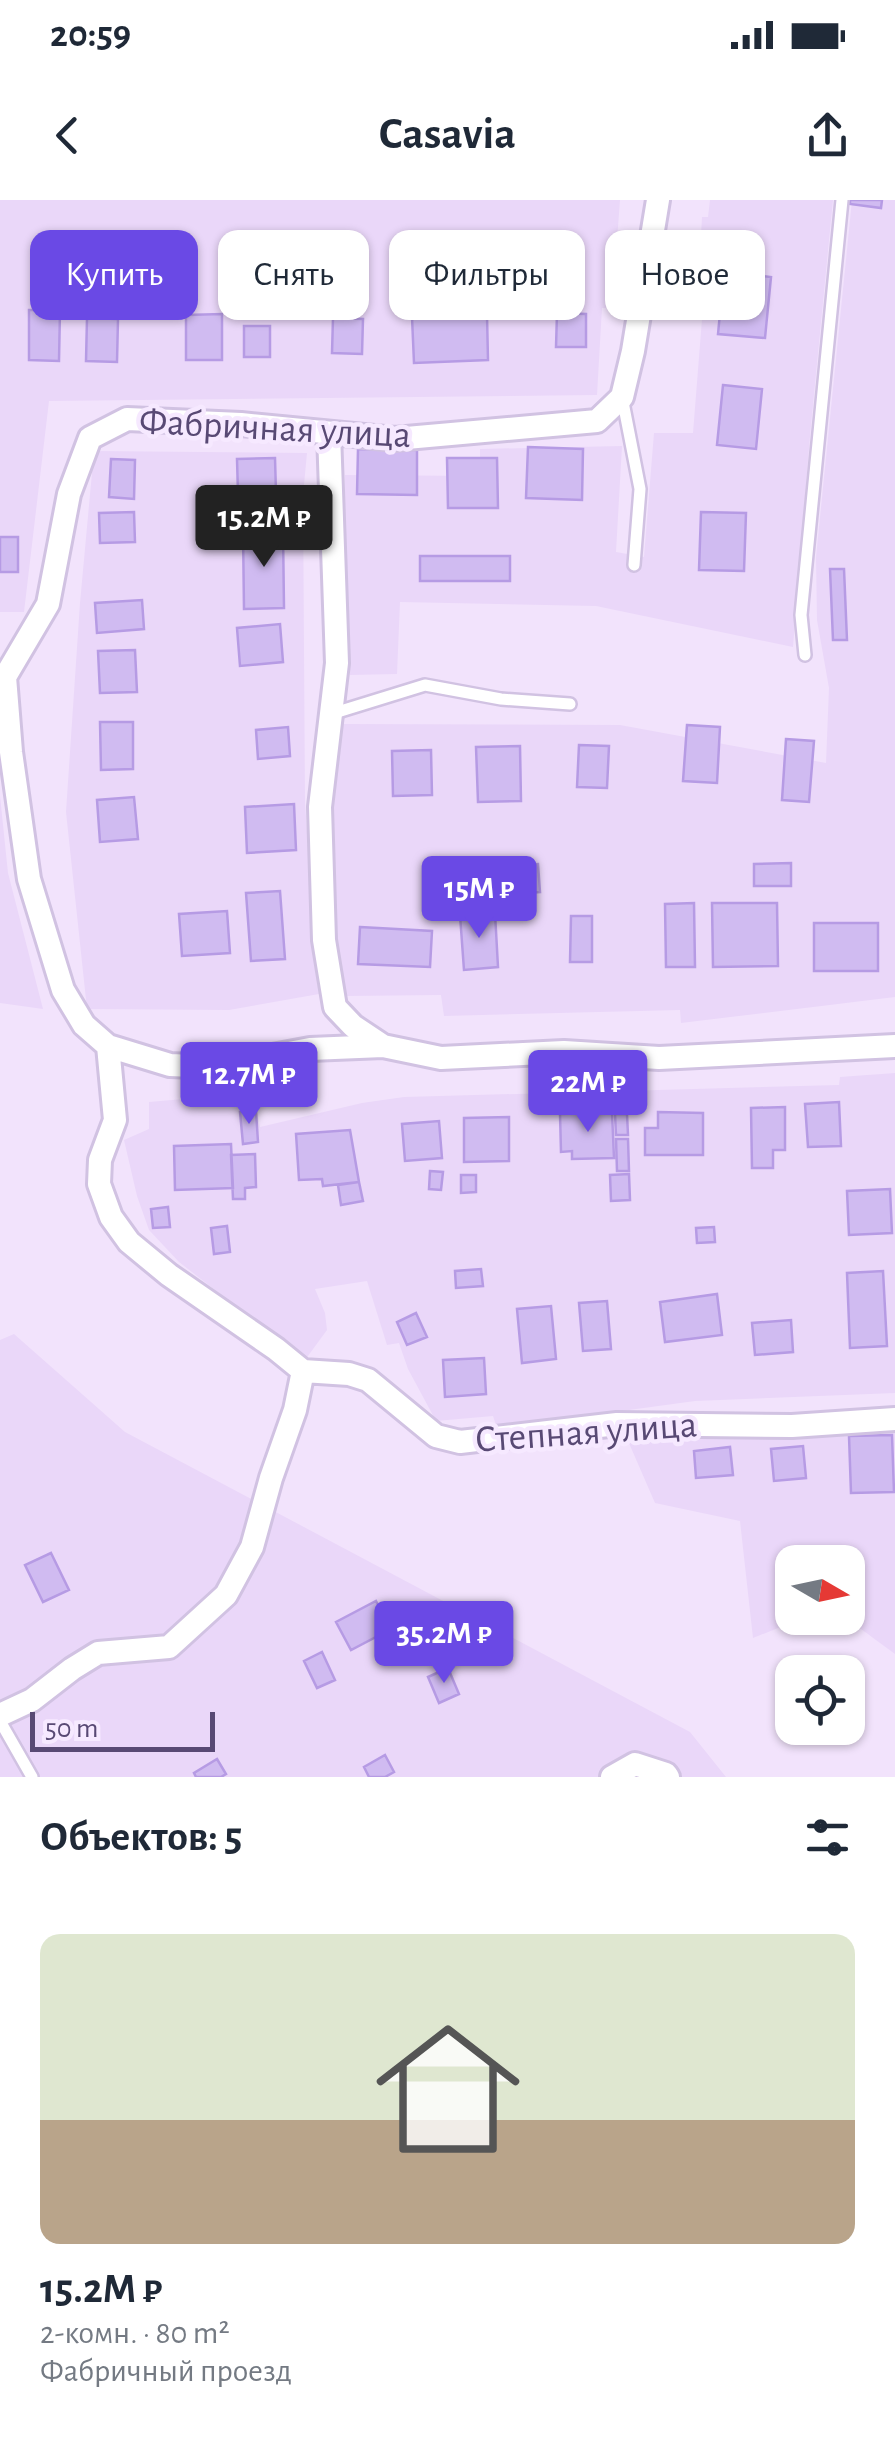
<!DOCTYPE html>
<html lang="ru">
<head>
<meta charset="utf-8">
<style>
	:root { --surface:#fff; --page:#f6f6f7; --text:#1f2937; --muted:#747a83; --line:#e0e1e3; --accent:#6a49e5 }
	body { margin:0; font-family:"Alegreya Sans",sans-serif; background:var(--page); color:var(--text); height:100vh; display:flex; flex-direction:column; font-size:38px; white-space:nowrap }
	* { box-sizing:border-box; margin:0 }
	p { font-size:32px; color:var(--muted) }
	.icon { flex:none; width:55px; height:55px; fill:none; stroke:currentColor; stroke-width:2; stroke-linecap:round; stroke-linejoin:round }
	.map { position:relative; height:1577px; overflow:hidden }
	.drawer { display:flex; flex-direction:column; background:var(--surface); flex:1 }
	.drawer>* { flex:none }
	.banner { position:absolute; left:30px; top:30px; width:835px; height:90px; display:flex; gap:20px }
	.needle { width:65px; rotate:99deg }
	.tools { position:absolute; left:775px; top:1345px; display:grid; gap:20px }
	.tools a { display:grid; place-items:center; width:90px; height:90px; border-radius:20px; background:var(--surface); box-shadow:0 2px 8px #0004; font-size:50px }
	.scale { position:absolute; left:30px; bottom:25px; width:185px; box-sizing:border-box; padding-left:10px; border:5px solid #584974; border-top:0; font-size:28px; line-height:35px; white-space:nowrap; color:#584974; -webkit-text-stroke:8px #f6e9ff; paint-order:stroke }
	.price { position:absolute; translate:-50% -85px; padding:0 22px; border-radius:10px; background:var(--accent); color:#fff; font-size:32px; line-height:65px; filter:drop-shadow(0 2px 5px #0008) }
	.price::after { content:''; position:absolute; left:50%; top:60px; width:30px; height:22px; margin-left:-15px; background:inherit; clip-path:polygon(0 0,100% 0,50% 100%) }
	.price.active { background:#222; color:#fff }
	ul { padding:0; list-style:none }
	li { display:grid; align-content:center; gap:20px; height:530px; padding:0 40px }
	li+li { border-top:2px solid var(--line) }
	li span { display:grid; place-items:center; height:310px; border-radius:20px; color:#555 }
	li>.icon { margin-inline-start:auto }
	span .icon { width:180px; height:180px; fill:#fffc; stroke-width:1 }
	li b { font-size:42px }
	h2 { display:flex; justify-content:space-between; align-items:center; height:120px; padding:0 40px; font-size:42px }
	.pill { padding:0 35px; border-radius:20px; background:var(--surface); box-shadow:0 2px 8px #0004; font-size:35px; line-height:90px }
	.pill.active { background:var(--accent); color:#fff }
	.status { display:flex; justify-content:space-between; align-items:center; height:70px; padding:0 50px; background:var(--surface); direction:ltr }
	.status svg { height:28px; fill:currentColor }
	header { display:flex; justify-content:space-between; align-items:center; height:130px; padding:0 40px; background:var(--surface); font-size:45px; font-weight:700 }
	.map>svg:first-child { display:block }
</style>
</head>
<body>
<div class="status"><b>20:59</b><svg viewBox="0 0 49 12"><path d="M0 12V9h3v3zM5 12V6h3v6zM10 12V3h3v9zM15 12V0h3v12zM26 1h20v11H26zM47 4h2v5h-2z"/></svg></div>
<header><svg class="icon" aria-label="back" viewBox="0 0 24 24"><path d="M15 5l-7 7 7 7"/></svg>Casavia<svg class="icon" aria-label="share" viewBox="0 0 24 24"><path d="M12 15V3M7 8l5-5 5 5M5 13v7h14v-7"/></svg></header>
<div class="map">
<svg width="895" height="1577" viewBox="0 0 895 1577">
	<rect width="100%" height="100%" fill="#f2e3fc"/>
	<path fill="#ead7f9" d="M0,0H620L612,108H602L597,195L49,201L24,412H0Z
		M710,0H833L810,236L793,447L596,406L400,402L397,474L350,475L339,334L345,317V275L480,276V249L622,246L616,352L644,357L654,233H693L707,56L700,54L702,17H708Z
		M852,0H895V797L681,823L680,810L444,816L441,795L345,796L332,728L334,602L342,524L620,525L826,563L829,488L817,420L816,357Z
		M94,251L307,253L303,295L305,603L319,794L229,810L87,809L66,612L80,403Z
		M0,596L8,673L43,809L0,803Z
		M895,873V1193L695,1201L497,1228L493,1216L436,1221L408,1169L399,1143L387,1145L367,1081L315,1089L325,1113L327,1130L305,1160L179,1062L149,1030L137,996L124,940L149,929V902L253,893L260,927L362,903L404,897L839,885L840,877Z
		M14,1134L125,1232L690,1532L726,1577H0V1140Z
		M895,1226V1454L846,1418H848V1362H792V1418H803L753,1438L740,1321L655,1303L625,1234Z"/>
	<path fill="#d0bbf1" stroke="#b69be4" stroke-width="2.5" d="M850,0H882L881,8L850,4Z
		M724,72L771,77L765,138L718,134Z
		M29,110H60L59,161L29,160Z
		M557,113L586,114V147H556Z
		M222,114V160H186V115Z
		M487,115L488,160L414,163L412,117Z
		M87,118L118,119L117,162L86,161Z
		M333,118L363,119L362,154L332,153Z
		M244,126H270V157H244Z
		M723,185L762,189L756,249L717,245Z
		M528,247L583,249L582,300L526,298Z
		M358,249L417,250V295L357,294Z
		M275,258L276,293L238,294L237,259Z
		M447,258H497L498,308H448Z
		M111,259L135,260L134,299L109,297Z
		M134,312L135,342L100,343L99,313Z
		M701,312L746,313L744,371L699,370Z
		M283,331L284,408L244,409L243,332Z
		M0,337H18V372H0Z
		M420,356H510V381H420Z
		M830,369H844L847,440H833Z
		M142,400L144,429L97,433L95,403Z
		M280,424L283,462L240,466L237,428Z
		M135,450L137,492L100,493L98,451Z
		M100,522H133V569L101,570Z
		M687,525L720,527L717,583L683,581Z
		M288,527L290,556L258,559L256,530Z
		M786,539L814,541L809,602L782,600Z
		M579,545L609,546L607,588L577,587Z
		M520,546L521,601L478,602L476,547Z
		M431,550L432,595L393,596L392,551Z
		M134,597L138,639L100,642L97,600Z
		M294,604L296,650L247,653L245,607Z
		M791,663V686H754V664Z
		M538,664L540,692L506,694L504,666Z
		M280,691L285,759L251,761L246,693Z
		M694,703L695,767H666L665,704Z
		M712,703H777L778,766L713,767Z
		M227,711L230,753L182,756L179,714Z
		M495,713L498,767L464,770L460,715Z
		M571,716H592V762H570Z
		M814,723H878V771H814Z
		M360,727L432,731L430,767L358,764Z
		M839,902L841,946L808,947L805,904Z
		M785,907V950H773V968H752L751,908Z
		M256,911L258,942L243,944L240,912Z
		M612,912L614,958L572,959V951L561,952L560,914Z
		M658,912L703,913V955H645V928H658Z
		M615,914H627L628,935H616Z
		M509,917V961L464,962V918Z
		M439,921L442,958L405,961L402,924Z
		M350,930L359,982L323,986L322,979L299,980L296,934Z
		M616,939H628L629,971H617Z
		M231,944L233,988L175,990L174,946Z
		M255,954L256,987L245,988V999H233L231,955Z
		M430,971L443,972L441,990L429,989Z
		M629,974L630,1000L611,1001L610,975Z
		M461,975H476V992L461,993Z
		M359,982L363,1001L341,1005L338,985Z
		M890,989L892,1033L849,1035L847,991Z
		M168,1007L170,1027L153,1028L151,1009Z
		M227,1026L230,1052L214,1054L211,1028Z
		M714,1027L715,1042L697,1043L696,1028Z
		M481,1069L483,1086L456,1088L455,1071Z
		M883,1071L887,1146L850,1148L847,1073Z
		M717,1094L722,1135L665,1142L660,1102Z
		M607,1101L611,1149L583,1151L579,1103Z
		M551,1106L556,1159L522,1163L517,1109Z
		M416,1113L427,1137L407,1145L397,1122Z
		M791,1120L793,1152L755,1155L752,1123Z
		M484,1158L486,1194L445,1197L443,1160Z
		M892,1235L894,1292L851,1293L849,1236Z
		M803,1246L806,1278L774,1281L771,1249Z
		M730,1247L733,1275L696,1278L694,1251Z
		M51,1353L69,1390L43,1402L25,1365Z
		M376,1401L391,1429L351,1450L336,1422Z
		M322,1452L335,1480L317,1488L304,1461Z
		M448,1468L459,1494L439,1503L428,1477Z
		M385,1555L394,1572L385,1577H369L364,1567Z
		M217,1559L226,1574L221,1577H196L194,1573Z"/>
	<g fill="none" stroke-linecap="round" stroke-linejoin="round">
		<g stroke="#d1c2e2" stroke-width="16">
			<path id="lane" d="M622,197L640,289L634,365
				M805,455L801,415L842,0
				M331,514L425,485L501,499L570,504
				M0,1521L32,1577"/>
		</g>
		<g stroke="#d1c2e2" stroke-width="28">
			<path id="street" d="M658,0L633,151L622,197L597,221L395,239L241,224L127,219L90,238L69,294L48,404L5,477L11,552L29,679L63,790L84,825L108,846L170,865L215,867L310,849L383,846L441,858L564,852L659,858L895,846
				M329,233L337,463L320,607L324,740L335,807L353,826L383,846
				M108,846L115,920L100,960L99,984L111,1017L129,1042L169,1075L276,1149L303,1171L349,1174L368,1180L436,1236L460,1242L617,1224L792,1226L895,1219
				M0,1515L32,1500L72,1469L98,1453L169,1447L226,1395L252,1347L271,1278L295,1210L303,1171
				M612,1577L635,1564L666,1574L668,1577"/>
		</g>
		<use href="#lane" stroke="#fff" stroke-width="11"/>
		<use href="#street" stroke="#fff" stroke-width="22"/>
	</g>
	<g text-anchor="middle" dominant-baseline="central" stroke-width="9" stroke-linejoin="round" paint-order="stroke">
		<g font-size="38" fill="#584974" stroke="#f6e9ff">
			<text transform="translate(275 229) rotate(3)">Фабричная улица</text>
			<text transform="translate(586 1233) rotate(-4)">Степная улица</text>
		</g>
	</g>
</svg>
<div class="tools">
<a><svg class="needle" viewBox="-14 -14 28 28"><path d="M0-13l5 13h-10z" fill="#e53935"/><path d="M0 13l5-13h-10z" fill="#747a83"/></svg></a>
<a><svg class="icon" aria-label="locate" viewBox="0 0 24 24"><circle cx="12" cy="12" r="6"/><path d="M12 2v4M12 18v4M2 12h4M18 12h4"/></svg></a>
</div>
<div class="scale">50 m</div>
<b class="price active" style="left:264px;top:370px">15.2M ₽</b>
<b class="price" style="left:479px;top:741px">15M ₽</b>
<b class="price" style="left:249px;top:927px">12.7M ₽</b>
<b class="price" style="left:588px;top:935px">22M ₽</b>
<b class="price" style="left:444px;top:1486px">35.2M ₽</b>
<div class="banner">
<a class="pill active">Купить</a>
<a class="pill">Снять</a>
<a class="pill">Фильтры</a>
<a class="pill">Новое</a>
</div>
</div>
<section class="drawer">
<h2>Объектов: 5<svg class="icon" aria-label="filters" viewBox="0 0 24 24"><path d="M4 7h16M4 17h16"/><circle cx="9" cy="7" r="2"/><circle cx="15" cy="17" r="2"/></svg></h2>
<ul>
<li><span style="background:linear-gradient(#dfe7d0 60%,#b9a48a 0)"><svg class="icon" aria-label="home" viewBox="0 0 24 24"><path d="M3 11l9-7 9 7M6 9v11h12V9"/></svg></span><div><b>15.2M ₽</b><p>2-комн. · 80 m²</p><p>Фабричный проезд</p></div></li>
</ul>
</section>
</body>
</html>
